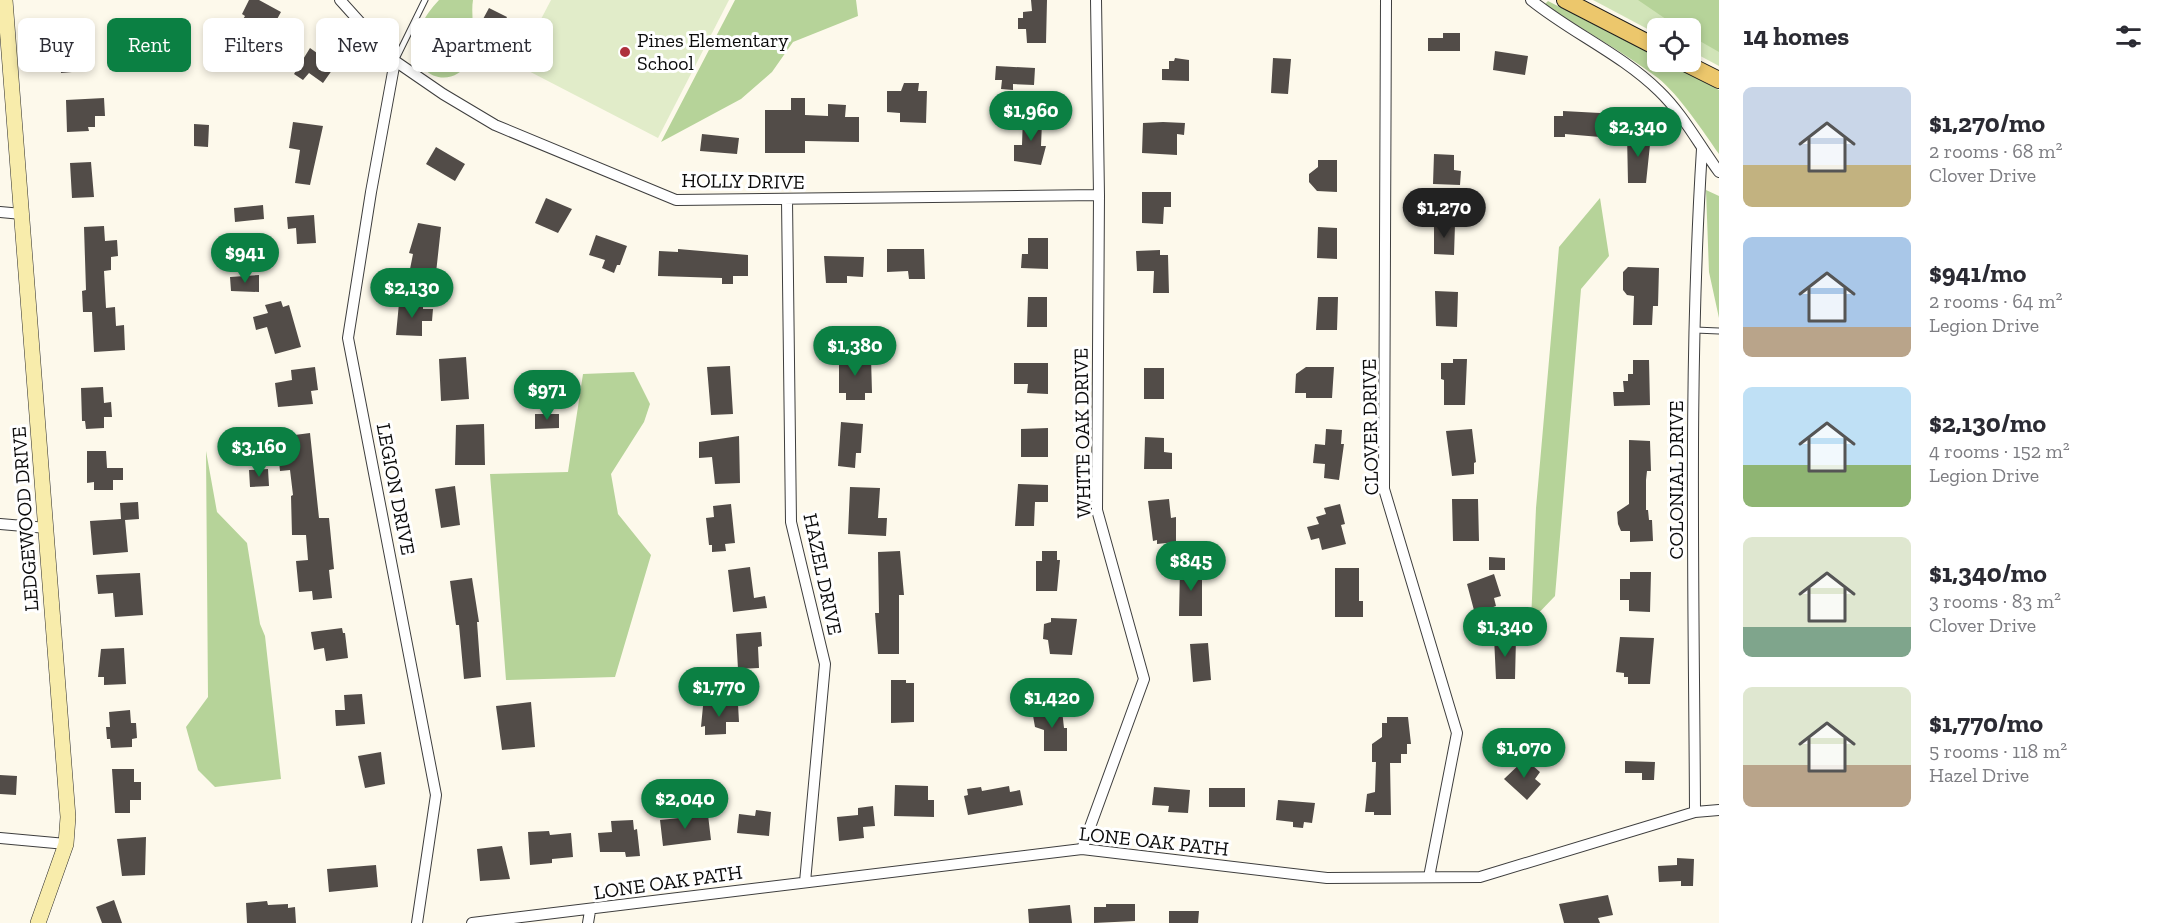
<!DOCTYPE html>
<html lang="en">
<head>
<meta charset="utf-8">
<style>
	:root { --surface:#fff; --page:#f2f2f3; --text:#2b2b33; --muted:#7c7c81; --accent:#0b8043 }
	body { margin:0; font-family:"Zilla Slab",serif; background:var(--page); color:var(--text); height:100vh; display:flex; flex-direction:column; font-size:22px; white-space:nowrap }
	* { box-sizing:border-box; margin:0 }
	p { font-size:20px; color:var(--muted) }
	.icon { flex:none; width:33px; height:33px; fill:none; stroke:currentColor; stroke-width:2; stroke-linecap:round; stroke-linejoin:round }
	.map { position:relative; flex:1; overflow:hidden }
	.sheet { display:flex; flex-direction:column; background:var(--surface); width:450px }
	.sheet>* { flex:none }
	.top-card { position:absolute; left:18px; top:18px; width:570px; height:54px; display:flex; gap:12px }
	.controls { position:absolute; left:1647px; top:18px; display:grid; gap:12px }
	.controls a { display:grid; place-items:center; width:54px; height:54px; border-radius:9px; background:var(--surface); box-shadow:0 3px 9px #0003; font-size:30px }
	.price { position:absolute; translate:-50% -51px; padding:0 14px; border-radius:21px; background:var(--accent); color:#fff; font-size:20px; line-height:39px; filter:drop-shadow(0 2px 3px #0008) }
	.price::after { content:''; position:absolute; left:50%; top:36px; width:18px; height:14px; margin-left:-9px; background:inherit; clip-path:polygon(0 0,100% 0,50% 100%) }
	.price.active { background:#222; color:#fff }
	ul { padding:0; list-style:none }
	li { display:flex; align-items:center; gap:18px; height:150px; padding:0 24px }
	li span { display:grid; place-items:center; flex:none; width:168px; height:120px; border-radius:9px; color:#555 }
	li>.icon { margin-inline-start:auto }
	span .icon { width:72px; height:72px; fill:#fffc; stroke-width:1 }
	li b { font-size:26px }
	h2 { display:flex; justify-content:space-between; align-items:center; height:72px; padding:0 24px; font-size:26px }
	.tag { padding:0 21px; border-radius:9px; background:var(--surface); box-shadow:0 3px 9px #0003; font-size:21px; line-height:54px }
	.tag.active { background:var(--accent); color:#fff }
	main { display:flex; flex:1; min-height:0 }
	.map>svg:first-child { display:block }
</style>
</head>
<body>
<main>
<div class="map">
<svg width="1719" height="923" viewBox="0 0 1719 923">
	<rect width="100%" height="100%" fill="#fdf9eb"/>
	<path fill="#d1e4b8" d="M1593,0H1719V66L1691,51L1690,28H1658L1657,34Z"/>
	<path fill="#b6d399" d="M439,0H473C470,18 478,44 470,60C447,103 381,61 439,0Z
		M735,0H856L858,16L793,42L772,72L741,99L661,142Z
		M1638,0H1719V52L1691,36L1690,28H1679Z
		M1548,1L1657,57L1658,62H1666L1719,90V154C1702,130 1680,96 1658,78C1622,51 1582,30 1545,4Z
		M1706,190L1719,196V318L1709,272Z
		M1600,198L1609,256L1581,289L1555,596L1531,621L1536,508L1559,247Z
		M634,372L650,404L644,422L611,474L618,514L651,555L615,677L506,680L490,474L568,472L583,374Z
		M206,451L217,512L247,543L260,624L265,636L281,779L215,787L198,770L186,727L208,697Z"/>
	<path fill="#e1ecc9" d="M551,0H729L658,138L517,65Z"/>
	<path fill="#524c48" d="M249,0H259L281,12L271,30L259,23L255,29L242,21L245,16L242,14Z
		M1031,0H1047L1046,43H1027L1026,29H1018V18H1023V12L1032,11Z
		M489,8L507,17L495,41L476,32Z
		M1443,33H1460V51H1428V38H1443Z
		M79,39L80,51L88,50L89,68H83V71L61,73L59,40Z
		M310,48L335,66L323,83L309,73L303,80L294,74Z
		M1495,51L1528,56L1525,75L1493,70Z
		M1175,58L1189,60V81L1162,80V69H1169V61H1174Z
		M1273,58L1291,59L1288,94L1271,93Z
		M996,66L1035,68L1034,85L1013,84V90L1001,89L1002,80H995Z
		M904,83H919L918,91H927L926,123L900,122V113L887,112V91H901Z
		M104,98L105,116H95V127H88L89,131L67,132L66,100Z
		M791,98H805V115L828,116V104L846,105L845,117H859V142L805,141V153H765V110H791Z
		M1563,111L1600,113V137L1565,134V137H1554V116H1563Z
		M1023,115L1040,116L1039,122H1042L1041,146H1046L1041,165L1014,161V145H1022Z
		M293,122L323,126L310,185L295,183L300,150L289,148Z
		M1163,122L1185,123L1184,135L1177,134V155L1142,153L1143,123Z
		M194,124L209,125L208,147L194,146Z
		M702,134L739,138L737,154L700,151Z
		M1627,134L1651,135L1646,183H1628Z
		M436,147L465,164L455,181L426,164Z
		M1434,154L1454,155V170L1461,171L1460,185L1433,184Z
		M1318,160H1337V192L1317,191L1309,182V174L1318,167Z
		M91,162L94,197L72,198L70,163Z
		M1142,192H1171V207H1164L1163,224L1142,223Z
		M546,198L572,209L558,233L535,223Z
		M263,205L264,219L235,222L234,208Z
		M314,215L316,243L297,244L296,228L288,229L287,217Z
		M418,223L441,227L436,273L410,269L413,254L409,253Z
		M1434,223L1455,224L1454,255L1434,254Z
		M104,226L105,241L117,240L118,256L111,257V270L104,271L106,308L115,307L116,326L124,325L125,350L94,352L92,312H83L82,291L86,290L84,227Z
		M1318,227L1337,228V259L1317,258Z
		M596,235L627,246L620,265H617L614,273L602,268L605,260L589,255Z
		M1028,238H1048V269L1021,268L1022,254H1028Z
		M678,249L748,255V276H733V284H722V278L658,276L659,251L678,252Z
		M887,249H924L925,279H909L908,271L887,272Z
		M1160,250V255H1168L1169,293H1153L1154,271H1137L1136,251Z
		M824,256L864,257L863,277L847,276V283H826Z
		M1628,267L1659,268L1658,306H1653L1652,325H1633L1634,296L1627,295L1623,290V272Z
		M259,275V292L231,291L230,277Z
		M1435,291L1458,292L1457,327L1436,326Z
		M1028,297H1047V327H1027Z
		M1318,297H1338L1337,330H1316Z
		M281,301L283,307L289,305L301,347L275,354L267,327L256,330L253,317L268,313L265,305Z
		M399,303L423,304V309H433L432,321H422V336L396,335Z
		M466,357L469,399L441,401L439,359Z
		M839,357H871L872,393H865V400H846V393H839Z
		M1453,359H1467L1465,405H1444V380L1441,379V363H1453Z
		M1633,360H1649L1650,405L1614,406L1613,392H1624L1623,381H1628V374H1633Z
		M1014,363H1048V394L1027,393L1028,384H1014Z
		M730,366L733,414L711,415L707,367Z
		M315,367L318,390L311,391L313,404L278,407L275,383L292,380L291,370Z
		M1306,367H1334L1332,398H1306V393H1295L1296,374Z
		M1144,368H1164V399H1144Z
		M103,387L104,403L111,402L112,417H104V428L86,429L85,421H82L81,388Z
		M535,414H559V428L535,429Z
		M841,422L863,424L861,453H856L855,468L838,466Z
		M484,424L485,465H455L456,425Z
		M1048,428V457H1021V429Z
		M1326,429L1342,430L1341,444H1344L1339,480L1324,478L1325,464L1313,463L1315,444L1325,445Z
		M1472,429L1476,462L1474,463V474L1452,476L1446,431Z
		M310,433L319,518H329L334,569L329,570L332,598L313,600L312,591L299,592L296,561L308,560L306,535H292L291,496L293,495L290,470L280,471L278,453L289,451L287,436Z
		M739,436L740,483L715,484L712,457L699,458V442Z
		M1145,437L1164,438V452L1172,453V469H1144Z
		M1629,440L1650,441L1651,471H1647L1646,480V510H1648L1649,520H1652L1653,541L1630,542V531H1621L1618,524L1617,512L1629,504Z
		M87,451H106L107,468H123V480H113V490H94V482L87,483Z
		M268,469L269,486L250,487L249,470Z
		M1018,484L1048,485V502H1035L1034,526H1015Z
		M455,486L460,525L441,528L435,489Z
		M850,487L880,488L878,518H887L886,536L848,534Z
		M1169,499L1171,518L1176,517V542L1157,544V540L1153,541L1148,501Z
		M1452,499H1478L1479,541H1453Z
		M138,502L139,519L125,520L128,552L93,555L90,521L121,519L120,503Z
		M731,504L735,543L725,544L726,551L712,552V545H709L706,518L714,517L713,506Z
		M1340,504L1345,524L1341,525L1346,544L1322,550L1319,538L1311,540L1307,527L1319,524L1316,517L1326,514L1324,508Z
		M900,551L904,595H899V654H878L875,613H879L878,552Z
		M1042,551H1057V560H1060L1057,591H1036V561H1042Z
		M1489,557L1505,558V570H1489Z
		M750,567L754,598L765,596L767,608L733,612L728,570Z
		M1180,568H1202V616H1179Z
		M1335,568H1359V601H1363V617H1335Z
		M1630,572H1651L1650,612L1629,611V600H1620V579H1630Z
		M140,573L143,615L115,617L113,593L98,594L96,575Z
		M1494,574L1501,596L1494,598L1496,606L1475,614L1467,584Z
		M472,578L479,622H477L481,677L464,679L459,625H456L450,581Z
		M1051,618L1077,619L1072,655L1050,654L1048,640L1043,639L1044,624L1051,622Z
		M342,628L343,633H345L348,658L326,661L324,648L314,650L311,632Z
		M761,632L762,646L758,647L759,668L738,669L736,634Z
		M1494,637L1516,638L1515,679H1496Z
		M1620,637L1654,638L1650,684H1628V677H1624V673L1616,672Z
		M1208,643L1211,680L1193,682L1190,644Z
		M124,648L126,684L104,685V677H98L101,649Z
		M891,680H906V683H914V722L891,723Z
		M362,694L365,724L336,726L335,710H345L344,695Z
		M531,702L535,747L502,750L496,706Z
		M738,704L739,722H726V734L705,735V726L701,727L703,706Z
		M130,710L131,723H136L137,738L132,739V747L111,748L110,739H107L106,727H110L109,712Z
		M1032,710H1062L1064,728H1067V751H1044V730L1035,727Z
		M1387,717H1408L1411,744H1407V754H1401V763H1390L1391,815H1374V812H1365L1367,794L1375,792L1376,762H1372V744L1382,737V723H1387Z
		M381,752L385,784L365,788L358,756Z
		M1525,759L1540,772L1535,779L1541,784L1527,800L1504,779Z
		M1625,761L1655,762L1654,780H1642V773H1625Z
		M112,769H134V782H141V800H130V813H115Z
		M0,775L17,776L16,795L0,794Z
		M895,785L928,786V800H934V817L894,816Z
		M1009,786L1010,792L1020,790L1023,805L968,815L964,796L968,795L967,789L981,787L982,791Z
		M1154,787L1190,790L1188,813L1168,812L1169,806L1152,805Z
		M1209,788H1245V807H1209Z
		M1278,800L1315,803L1312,823L1304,822L1303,828L1293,827V822L1276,820Z
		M873,806L875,826L863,827L864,838L839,841L837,817L858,815V808Z
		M756,810L771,812L769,836L737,833L739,814L755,816Z
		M708,815L711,840L663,846L660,820Z
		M633,820L634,830L637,829L640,856L626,857L625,852H600L598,833L612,832L611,821Z
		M549,831L550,835L571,833L573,857L552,859V863L530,865L528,832Z
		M146,837L145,875L122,876L117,839Z
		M502,846L510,879L480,881L477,849Z
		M1677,858L1694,859L1693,886H1681V881L1659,882L1658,866L1677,865Z
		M376,865L378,887L329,892L327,869Z
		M1608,895L1613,915L1598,918L1600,923H1564L1559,904Z
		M114,900L122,923H102L96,907Z
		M267,901L268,905L288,904V908L295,907L296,923H247L246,903Z
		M1106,904H1135V921L1094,923V907H1106Z
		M1070,905L1072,923H1029L1028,909Z
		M1169,911H1199L1198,923H1169Z"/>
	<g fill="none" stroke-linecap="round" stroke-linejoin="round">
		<g stroke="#3e3e3e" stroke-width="7">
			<path id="lane" d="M395,61L425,0
				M1695,330L1719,331"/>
		</g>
		<g stroke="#3e3e3e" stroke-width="12">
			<path id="street" d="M340,0L395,61L443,94L495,125L676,200L1099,195
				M1386,0L1384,489L1457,733L1429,877
				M1531,0C1572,33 1621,54 1659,91C1683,114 1699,145 1719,172
				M395,61L371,192L348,338L436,795L417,923
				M787,200L791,522L825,664L805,882
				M0,212L22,214
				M0,524L47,528
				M1695,812C1694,591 1688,370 1702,149
				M0,838L66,844
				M1082,849L1144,679L1097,510L1099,195L1096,0
				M472,923L1082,849L1327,878L1480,877L1695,812L1719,810
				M588,923L590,911"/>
		</g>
		<g stroke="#2d2d2d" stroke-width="16">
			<path id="secondary" d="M5,0L68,817L66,844L38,923"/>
		</g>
		<g stroke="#1c1c1c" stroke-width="18">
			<path id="primary" d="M1565,0L1658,48
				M1683,62L1719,80"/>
		</g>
		<use href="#lane" stroke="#fff" stroke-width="5"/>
		<use href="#street" stroke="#fff" stroke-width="10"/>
		<use href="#secondary" stroke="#f8ecab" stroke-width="15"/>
		<use href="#primary" stroke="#ecc76c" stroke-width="16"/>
	</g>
	<circle fill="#ae303c" stroke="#fff" stroke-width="2" cx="625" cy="52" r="6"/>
	<g text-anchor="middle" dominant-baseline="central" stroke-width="6" stroke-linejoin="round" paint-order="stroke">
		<g font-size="20" fill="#0b0b0b" stroke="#fff" text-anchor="start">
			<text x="637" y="40">Pines Elementary<tspan x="637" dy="23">School</tspan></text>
		</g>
		<g font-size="20" fill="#0b0b0b" stroke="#fff">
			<text transform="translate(743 181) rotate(1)">HOLLY DRIVE</text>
			<text transform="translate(1370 427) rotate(-91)">CLOVER DRIVE</text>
			<text transform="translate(1082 433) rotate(-91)">WHITE OAK DRIVE</text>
			<text transform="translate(1676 480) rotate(-90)">COLONIAL DRIVE</text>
			<text transform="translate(396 489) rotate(79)">LEGION DRIVE</text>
			<text transform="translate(25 519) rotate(-94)">LEDGEWOOD DRIVE</text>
			<text transform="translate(823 574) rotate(78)">HAZEL DRIVE</text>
			<text transform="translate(1154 841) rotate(6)">LONE OAK PATH</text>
			<text transform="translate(668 882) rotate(-8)">LONE OAK PATH</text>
		</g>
	</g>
</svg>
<div class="controls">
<a><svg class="icon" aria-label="locate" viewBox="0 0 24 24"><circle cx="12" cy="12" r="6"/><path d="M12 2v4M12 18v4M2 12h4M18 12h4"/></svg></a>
</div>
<b class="price" style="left:1031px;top:142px">$1,960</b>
<b class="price" style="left:1638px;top:158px">$2,340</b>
<b class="price active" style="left:1444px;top:239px">$1,270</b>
<b class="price" style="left:245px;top:284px">$941</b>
<b class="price" style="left:412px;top:319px">$2,130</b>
<b class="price" style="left:855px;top:377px">$1,380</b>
<b class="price" style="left:547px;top:421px">$971</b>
<b class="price" style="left:259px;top:478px">$3,160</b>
<b class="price" style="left:1191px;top:592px">$845</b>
<b class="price" style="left:1505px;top:658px">$1,340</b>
<b class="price" style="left:719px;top:718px">$1,770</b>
<b class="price" style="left:1052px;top:729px">$1,420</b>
<b class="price" style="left:1524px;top:779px">$1,070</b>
<b class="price" style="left:685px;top:830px">$2,040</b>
<div class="top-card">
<a class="tag">Buy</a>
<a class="tag active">Rent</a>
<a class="tag">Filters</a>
<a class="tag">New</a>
<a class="tag">Apartment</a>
</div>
</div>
<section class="sheet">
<h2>14 homes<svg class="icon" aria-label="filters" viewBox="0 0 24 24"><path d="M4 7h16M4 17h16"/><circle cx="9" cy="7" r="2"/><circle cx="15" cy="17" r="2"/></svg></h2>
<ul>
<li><span style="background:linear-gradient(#c9d6e8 65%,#c2b280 0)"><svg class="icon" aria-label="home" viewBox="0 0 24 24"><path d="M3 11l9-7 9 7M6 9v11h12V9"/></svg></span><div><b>$1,270/mo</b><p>2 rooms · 68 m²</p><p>Clover Drive</p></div></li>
<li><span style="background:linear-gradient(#a9c7e8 75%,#b9a48a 0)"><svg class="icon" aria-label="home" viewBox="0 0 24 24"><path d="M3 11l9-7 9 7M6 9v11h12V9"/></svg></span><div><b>$941/mo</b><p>2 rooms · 64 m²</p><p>Legion Drive</p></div></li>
<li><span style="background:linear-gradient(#bfe0f5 65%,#8fb573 0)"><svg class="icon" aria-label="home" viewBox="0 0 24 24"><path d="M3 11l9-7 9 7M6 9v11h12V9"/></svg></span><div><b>$2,130/mo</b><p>4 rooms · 152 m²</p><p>Legion Drive</p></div></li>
<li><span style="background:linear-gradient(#dfe7d0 75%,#7fa58c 0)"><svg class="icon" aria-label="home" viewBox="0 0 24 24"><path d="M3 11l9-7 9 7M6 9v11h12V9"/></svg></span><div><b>$1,340/mo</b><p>3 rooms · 83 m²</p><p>Clover Drive</p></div></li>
<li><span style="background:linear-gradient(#dfe7d0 65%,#b9a48a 0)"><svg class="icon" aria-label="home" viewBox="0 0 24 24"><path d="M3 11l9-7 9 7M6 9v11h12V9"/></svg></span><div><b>$1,770/mo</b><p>5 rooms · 118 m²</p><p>Hazel Drive</p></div></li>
</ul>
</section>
</main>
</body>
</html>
